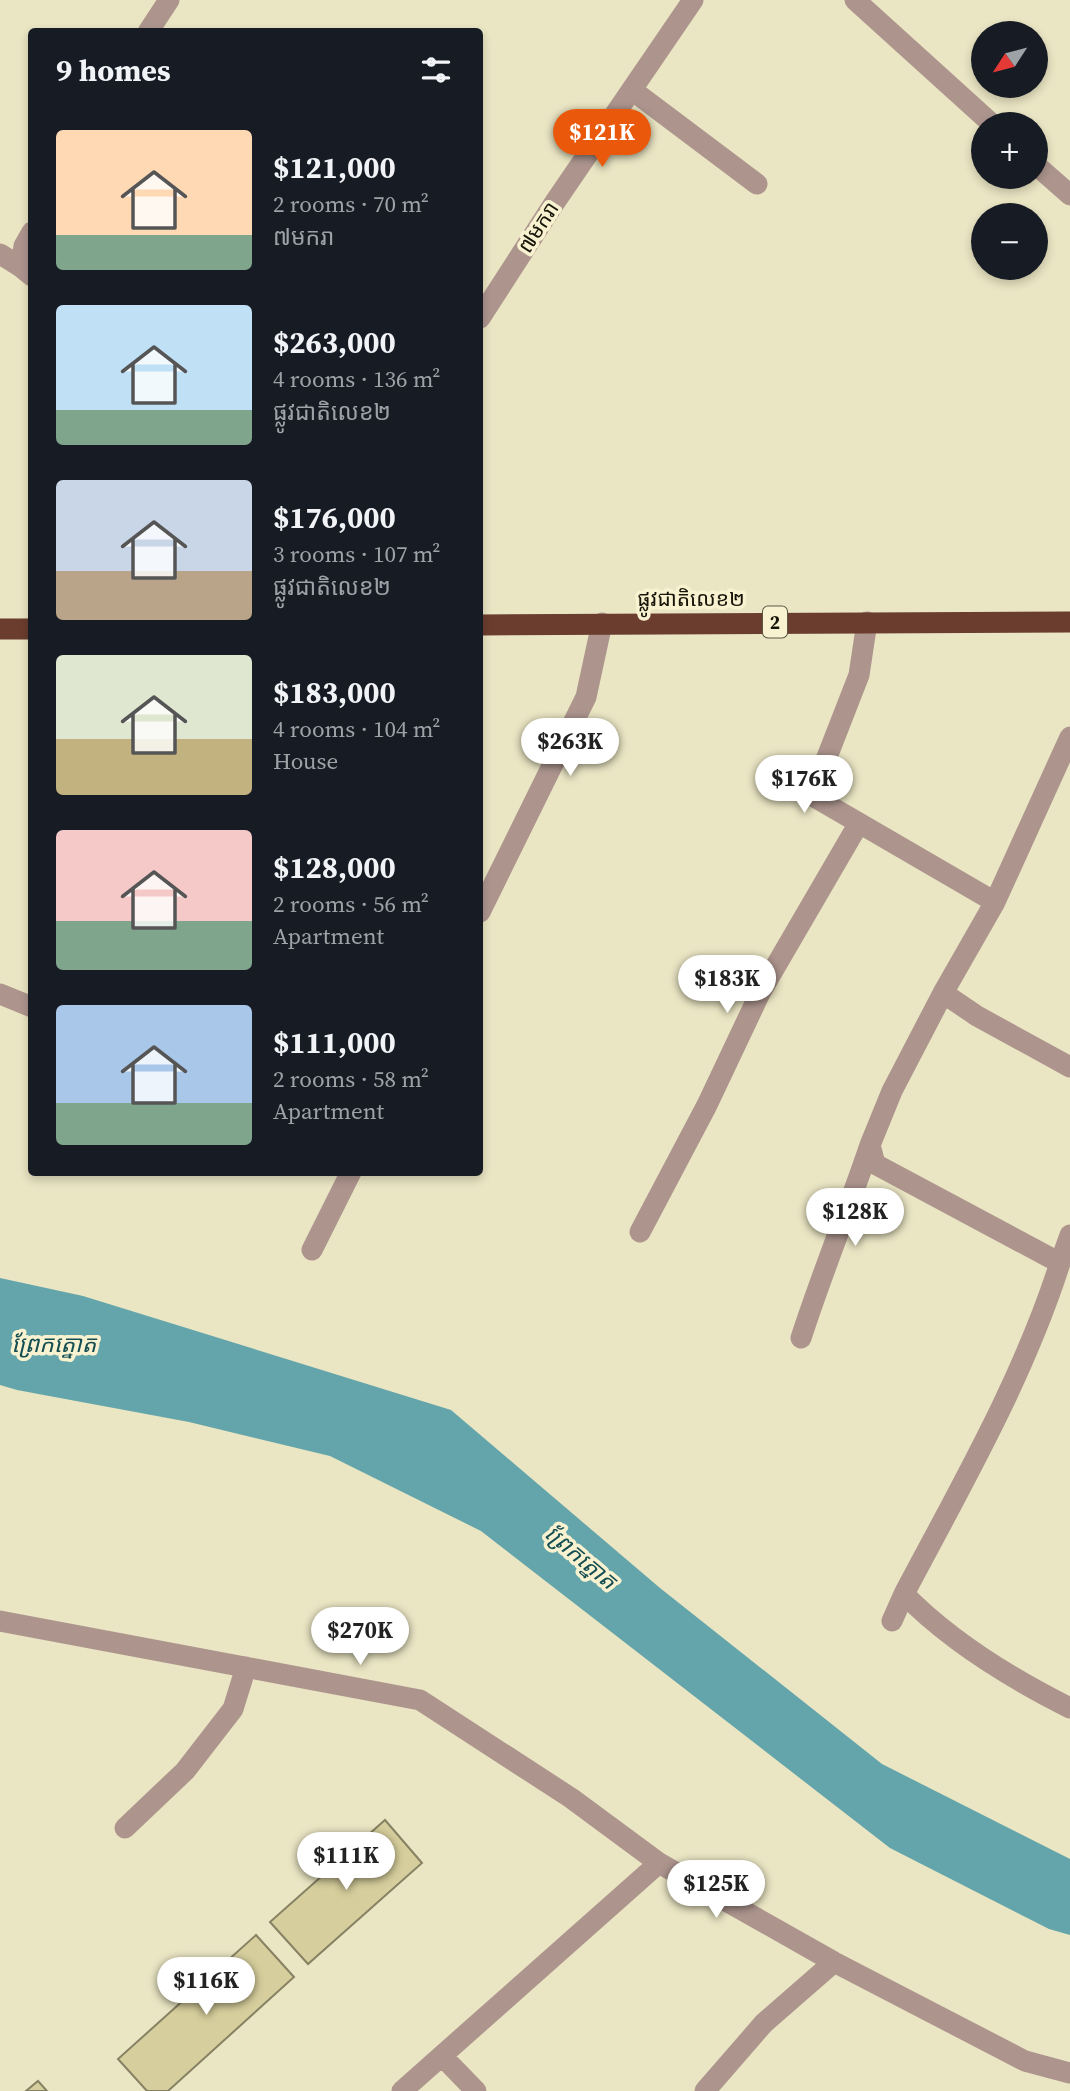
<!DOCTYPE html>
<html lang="en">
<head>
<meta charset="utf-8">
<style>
	:root { --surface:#171b24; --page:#20242c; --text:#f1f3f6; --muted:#9ea1a6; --accent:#ea580c }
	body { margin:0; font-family:"Source Serif 4","Noto Sans Khmer",serif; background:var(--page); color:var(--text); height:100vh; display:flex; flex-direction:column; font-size:26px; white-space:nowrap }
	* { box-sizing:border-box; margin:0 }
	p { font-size:23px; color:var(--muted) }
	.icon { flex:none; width:38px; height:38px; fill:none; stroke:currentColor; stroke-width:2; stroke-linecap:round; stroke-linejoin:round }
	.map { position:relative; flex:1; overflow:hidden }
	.drawer { position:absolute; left:28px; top:28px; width:455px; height:1148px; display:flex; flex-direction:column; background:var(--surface); border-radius:7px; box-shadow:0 4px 10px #0003 }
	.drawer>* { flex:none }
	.needle { width:46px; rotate:234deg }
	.buttons { position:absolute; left:971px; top:21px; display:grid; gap:14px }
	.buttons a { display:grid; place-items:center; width:77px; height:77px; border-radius:50%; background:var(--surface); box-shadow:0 4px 10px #0003; font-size:35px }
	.price { position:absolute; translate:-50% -60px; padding:0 16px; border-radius:24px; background:#fff; color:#222; font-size:23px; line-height:46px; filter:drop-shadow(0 2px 4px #0008) }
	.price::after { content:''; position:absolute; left:50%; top:42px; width:21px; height:16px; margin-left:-10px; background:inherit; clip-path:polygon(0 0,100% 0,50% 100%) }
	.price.on { background:var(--accent); color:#fff }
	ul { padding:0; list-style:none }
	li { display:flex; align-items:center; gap:21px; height:175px; padding:0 28px }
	li span { display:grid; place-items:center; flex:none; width:196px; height:140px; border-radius:7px; color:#555 }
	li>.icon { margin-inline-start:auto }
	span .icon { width:84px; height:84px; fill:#fffc; stroke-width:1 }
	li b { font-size:30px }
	h2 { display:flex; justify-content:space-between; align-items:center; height:84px; padding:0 28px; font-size:30px }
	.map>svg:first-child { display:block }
</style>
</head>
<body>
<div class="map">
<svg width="1070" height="2091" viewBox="0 0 1070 2091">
	<rect width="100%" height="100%" fill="#eae5c3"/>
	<path fill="#63a5aa" d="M0,1278L83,1296L451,1410L660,1588L882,1764L1070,1859V1935L1049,1929L890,1848L481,1531L330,1456L189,1422L17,1390L0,1385Z"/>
	<path fill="#d6ce9c" stroke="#878263" stroke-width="2" d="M385,1820L422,1863L308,1964L270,1922Z
		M256,1935L294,1977L168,2091H147L118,2059Z
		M38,2081L47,2091H26Z"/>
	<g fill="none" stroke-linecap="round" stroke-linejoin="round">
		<path stroke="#ad958e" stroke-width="21" d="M855,0L992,124
			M148,32L169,0
			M632,90L757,184
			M1036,165L1070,195
			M0,254L21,267L32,276
			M21,267L24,246L32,232
			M480,318L555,202L693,0
			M867,622L859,675L813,793L816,798L995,902
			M480,912L586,697L602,623
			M943,993L977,1016L1070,1067
			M0,994L32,1007
			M640,1232L707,1105L760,993L859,823
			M312,1250L351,1172
			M1060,1263L1070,1235
			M801,1338C822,1273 848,1210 870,1145
			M904,1594C951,1642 1010,1678 1070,1708
			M0,1621L420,1700L571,1798L659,1863
			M892,1621L904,1594C961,1486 1023,1379 1060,1263L875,1164L870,1145L892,1091L943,993L995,902L1070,737
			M125,1828L185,1771L233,1709L246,1667
			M442,2056L476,2091
			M402,2091L659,1863L834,1962L1025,2061L1070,2073
			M705,2091L764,2023L834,1962"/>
		<path stroke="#6a3d2f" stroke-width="21" d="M480,625L1070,622
			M0,629H32"/>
	</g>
	<g text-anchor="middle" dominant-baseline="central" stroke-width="7" stroke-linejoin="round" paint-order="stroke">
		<rect fill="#f8f2d0" stroke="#5a5745" stroke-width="2" x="763" y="606.5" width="24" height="31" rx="5"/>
		<g font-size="19" font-weight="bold" fill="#171509">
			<text x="775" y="622">2</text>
		</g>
		<g font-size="21" fill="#171509" stroke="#f8f2d0">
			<text transform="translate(538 227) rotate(-57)">៧មករា</text>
			<text x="691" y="598">ផ្លូវជាតិលេខ២</text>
		</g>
		<g font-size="23" font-style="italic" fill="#144e52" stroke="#f8f2d0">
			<text x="54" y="1344">ព្រែកត្នោត</text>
			<text transform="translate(581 1557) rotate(40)">ព្រែកត្នោត</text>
		</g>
	</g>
</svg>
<div class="buttons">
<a><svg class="needle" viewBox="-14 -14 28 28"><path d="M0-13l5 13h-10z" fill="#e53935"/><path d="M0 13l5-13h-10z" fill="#9ea1a6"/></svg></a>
<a>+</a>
<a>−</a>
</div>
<b class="price on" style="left:602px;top:169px">$121K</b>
<b class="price" style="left:570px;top:778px">$263K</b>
<b class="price" style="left:804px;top:815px">$176K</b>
<b class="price" style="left:727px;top:1015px">$183K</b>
<b class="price" style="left:855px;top:1248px">$128K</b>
<b class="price" style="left:360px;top:1667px">$270K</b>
<b class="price" style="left:346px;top:1892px">$111K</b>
<b class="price" style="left:716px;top:1920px">$125K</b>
<b class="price" style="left:206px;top:2017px">$116K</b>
<section class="drawer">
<h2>9 homes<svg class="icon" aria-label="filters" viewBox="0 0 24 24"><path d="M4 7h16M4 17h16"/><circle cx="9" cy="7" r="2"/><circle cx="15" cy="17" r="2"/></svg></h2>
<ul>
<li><span style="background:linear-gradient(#ffd9b3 75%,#7fa58c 0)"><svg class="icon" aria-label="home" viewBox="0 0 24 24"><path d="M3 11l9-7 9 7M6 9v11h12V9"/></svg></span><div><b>$121,000</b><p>2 rooms · 70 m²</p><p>៧មករា</p></div></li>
<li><span style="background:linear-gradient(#bfe0f5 75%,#7fa58c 0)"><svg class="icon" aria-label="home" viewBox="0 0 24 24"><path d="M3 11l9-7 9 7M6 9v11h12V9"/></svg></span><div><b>$263,000</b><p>4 rooms · 136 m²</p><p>ផ្លូវជាតិលេខ២</p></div></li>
<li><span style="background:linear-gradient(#c9d6e8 65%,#b9a48a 0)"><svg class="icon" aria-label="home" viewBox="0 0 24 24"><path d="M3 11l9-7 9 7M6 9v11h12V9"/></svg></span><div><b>$176,000</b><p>3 rooms · 107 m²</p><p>ផ្លូវជាតិលេខ២</p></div></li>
<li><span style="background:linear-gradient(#dfe7d0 60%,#c2b280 0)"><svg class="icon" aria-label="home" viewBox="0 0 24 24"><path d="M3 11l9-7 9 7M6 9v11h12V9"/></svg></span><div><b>$183,000</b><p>4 rooms · 104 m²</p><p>House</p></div></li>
<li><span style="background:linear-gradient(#f6c9c9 65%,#7fa58c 0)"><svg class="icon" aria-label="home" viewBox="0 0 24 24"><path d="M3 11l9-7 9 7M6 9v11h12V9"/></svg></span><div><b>$128,000</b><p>2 rooms · 56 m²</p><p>Apartment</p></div></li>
<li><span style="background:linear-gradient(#a9c7e8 70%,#7fa58c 0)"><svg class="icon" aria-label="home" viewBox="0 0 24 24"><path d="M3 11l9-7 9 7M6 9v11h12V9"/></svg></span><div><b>$111,000</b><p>2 rooms · 58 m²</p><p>Apartment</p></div></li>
</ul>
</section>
</div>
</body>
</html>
